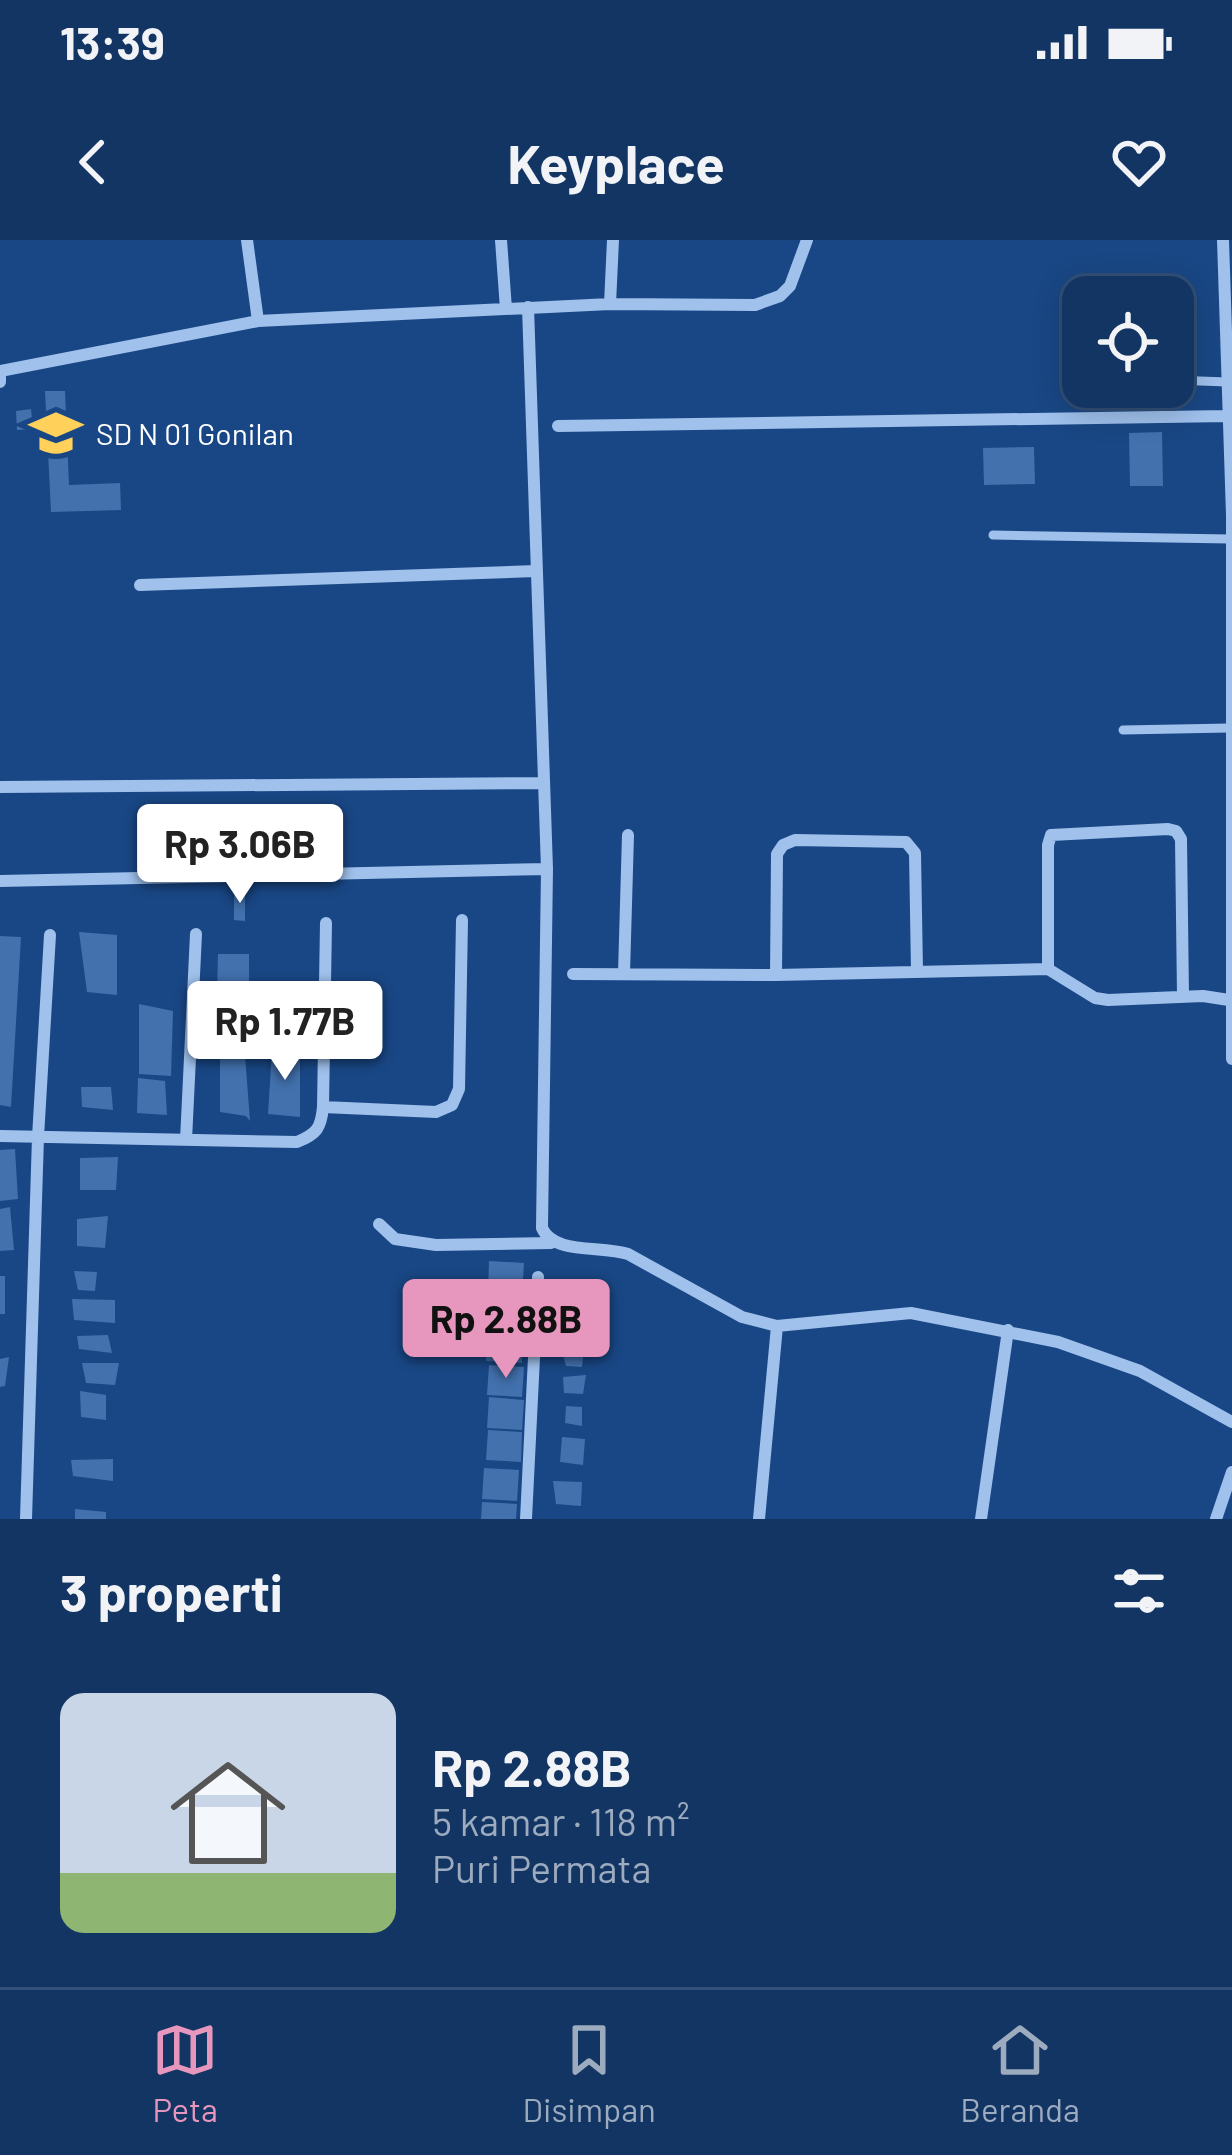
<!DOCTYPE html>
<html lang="id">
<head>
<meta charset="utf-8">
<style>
	:root { --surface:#133564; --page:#1c3d6a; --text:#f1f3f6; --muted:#9dabbf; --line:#325078; --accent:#e797bd }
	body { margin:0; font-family:Barlow,sans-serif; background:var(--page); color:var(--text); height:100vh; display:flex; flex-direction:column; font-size:45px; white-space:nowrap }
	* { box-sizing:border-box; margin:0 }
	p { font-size:39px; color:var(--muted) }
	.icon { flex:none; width:66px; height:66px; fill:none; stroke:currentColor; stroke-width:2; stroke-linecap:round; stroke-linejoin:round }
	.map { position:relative; height:1279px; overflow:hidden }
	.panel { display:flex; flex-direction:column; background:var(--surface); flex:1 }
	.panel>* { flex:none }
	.tools { position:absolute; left:1062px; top:36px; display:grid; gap:24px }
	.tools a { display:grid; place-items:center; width:132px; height:132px; border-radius:24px; background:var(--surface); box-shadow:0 6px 30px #0003,0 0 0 3px var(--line); font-size:60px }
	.price { position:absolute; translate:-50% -102px; padding:0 27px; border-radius:12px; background:#fff; color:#222; font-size:39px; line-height:78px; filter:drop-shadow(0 3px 6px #0008) }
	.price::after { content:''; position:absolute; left:50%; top:72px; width:36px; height:27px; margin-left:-18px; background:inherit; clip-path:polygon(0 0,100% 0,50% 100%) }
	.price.on { background:var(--accent); color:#111 }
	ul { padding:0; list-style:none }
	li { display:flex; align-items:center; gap:36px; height:300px; padding:0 60px }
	li span { display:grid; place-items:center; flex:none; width:336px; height:240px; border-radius:24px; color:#555 }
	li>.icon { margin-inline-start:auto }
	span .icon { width:144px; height:144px; fill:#fffc; stroke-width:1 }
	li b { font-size:51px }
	h2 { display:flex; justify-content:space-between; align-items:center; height:144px; padding:0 60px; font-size:51px }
	.status { display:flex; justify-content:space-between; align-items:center; height:84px; padding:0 60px; background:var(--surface); direction:ltr }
	.status svg { height:33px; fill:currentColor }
	header { display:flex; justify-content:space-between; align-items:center; height:156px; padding:0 60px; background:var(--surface); font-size:54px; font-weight:700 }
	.dock { display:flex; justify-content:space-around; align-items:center; height:168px; border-top:3px solid var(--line); background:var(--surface); font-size:33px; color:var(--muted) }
	.dock a { display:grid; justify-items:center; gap:6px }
	.dock .on { color:var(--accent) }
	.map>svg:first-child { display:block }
</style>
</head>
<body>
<div class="status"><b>13:39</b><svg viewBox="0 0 49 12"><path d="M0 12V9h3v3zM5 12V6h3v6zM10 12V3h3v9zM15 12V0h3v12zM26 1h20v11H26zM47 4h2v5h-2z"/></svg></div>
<header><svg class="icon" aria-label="back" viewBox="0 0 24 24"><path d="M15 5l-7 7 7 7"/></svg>Keyplace<svg class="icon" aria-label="heart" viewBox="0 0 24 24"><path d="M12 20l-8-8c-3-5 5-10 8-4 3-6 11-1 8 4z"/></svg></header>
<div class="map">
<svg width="1232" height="1279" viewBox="0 0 1232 1279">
	<rect width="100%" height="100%" fill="#194785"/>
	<path fill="#4271ae" d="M45,151H65L69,245L120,243L121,270L51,272Z
		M31,169L33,189L17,190L16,171Z
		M1162,192L1163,246H1130L1129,193Z
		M1034,207L1035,244L984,245L983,208Z
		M245,651V681L234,680V653Z
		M79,692L117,695V755L87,752Z
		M0,696L21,697L11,867L0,865Z
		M218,714H249V756L217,752Z
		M270,746L300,747L305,801H274Z
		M139,764L173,771L171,836L139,834Z
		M300,809V877L268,874L272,810Z
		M220,813L245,815L250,881L246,876L220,872Z
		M138,838L165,841L167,875L137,873Z
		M81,847H111L113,870L82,867Z
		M15,909L18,959L0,961V910Z
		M118,917L116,950H80V918Z
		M10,967L14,1010L0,1011V969Z
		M108,976L105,1008L77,1006V979Z
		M489,1021L524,1023L522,1054L488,1052Z
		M74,1031L97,1032L95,1051L78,1050Z
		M0,1036H5V1074H0Z
		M561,1043L581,1050L582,1068H565Z
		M490,1056L525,1058L523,1089L488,1087Z
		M72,1059L115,1060V1083L74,1080Z
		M566,1076L584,1079L583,1100L567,1097Z
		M488,1091L523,1093L522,1123L486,1121Z
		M108,1095L112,1113L79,1109L77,1096Z
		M560,1105L584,1108L582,1127L566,1126Z
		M9,1117L5,1146L0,1147V1119Z
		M82,1123H119L115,1145L86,1143Z
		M489,1125L524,1127L522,1157L487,1155Z
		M586,1135L583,1154L564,1153L563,1137Z
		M80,1151L106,1155V1180L81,1177Z
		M489,1157L524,1160L522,1190L487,1188Z
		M566,1166L582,1167V1186L565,1183Z
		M488,1190L522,1192L521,1222L486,1220Z
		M562,1197L585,1199L583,1225L560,1222Z
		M113,1219V1241L73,1236L71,1220Z
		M484,1228L519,1230L517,1261L482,1259Z
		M553,1241L582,1242L581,1266L556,1264Z
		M482,1262L517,1264L516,1279H481Z
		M75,1269L106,1272V1279H75Z"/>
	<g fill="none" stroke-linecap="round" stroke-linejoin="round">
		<path stroke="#9fc1ec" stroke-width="9" d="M1173,140L1227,142
			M993,295L1230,299
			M1123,490L1229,488"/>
		<path stroke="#9fc1ec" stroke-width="12" d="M247,0L258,81
			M501,0L506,69
			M1223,0L1232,275V819
			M610,64L613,0
			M528,67L547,629L542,988C554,1015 601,1005 628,1014L742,1077L777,1086L911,1073L1058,1102L1140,1131L1232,1182
			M0,142V131L258,81L610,64L755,65L780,56L790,46L807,0
			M558,186L1227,176
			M140,345L536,331
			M0,547L543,543
			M0,641L547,629
			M1048,729V605L1051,595L1168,589L1176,591L1181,599L1183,756
			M624,733L628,595
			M573,734L776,735L1048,729L1095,758L1108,760L1203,756L1229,760
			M776,735L777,614L783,605L795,600L906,602L915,613L917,731
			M323,867L326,683
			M0,896L297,902C317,894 321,888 323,867L436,872L452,865L459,849L462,680
			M186,900L196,694
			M379,984L395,999L436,1005L551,1003
			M26,1279L38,897L50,695
			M526,1279L538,1037
			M759,1279L777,1086
			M981,1279L1008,1090
			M1216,1279L1232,1232"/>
	</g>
	<defs>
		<g id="school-bare" transform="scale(4.14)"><path d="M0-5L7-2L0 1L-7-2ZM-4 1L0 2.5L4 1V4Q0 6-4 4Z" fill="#ffd15a" stroke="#194785" stroke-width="2.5" paint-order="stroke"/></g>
	</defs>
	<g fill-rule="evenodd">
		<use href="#school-bare" x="56" y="193"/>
	</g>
	<g text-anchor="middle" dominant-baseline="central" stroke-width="12" stroke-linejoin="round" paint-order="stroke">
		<g font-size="30" fill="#fff" stroke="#194785" text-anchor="start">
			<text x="96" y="193">SD N 01 Gonilan</text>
		</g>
	</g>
</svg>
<div class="tools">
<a><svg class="icon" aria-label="locate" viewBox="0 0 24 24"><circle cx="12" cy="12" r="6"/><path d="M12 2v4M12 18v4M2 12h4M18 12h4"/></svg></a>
</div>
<b class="price" style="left:240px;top:666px">Rp 3.06B</b>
<b class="price" style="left:285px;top:843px">Rp 1.77B</b>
<b class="price on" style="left:506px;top:1141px">Rp 2.88B</b>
</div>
<section class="panel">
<h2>3 properti<svg class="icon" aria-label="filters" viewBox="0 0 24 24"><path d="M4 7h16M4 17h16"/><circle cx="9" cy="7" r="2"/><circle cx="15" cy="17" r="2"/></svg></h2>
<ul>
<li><span style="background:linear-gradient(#c9d6e8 75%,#8fb573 0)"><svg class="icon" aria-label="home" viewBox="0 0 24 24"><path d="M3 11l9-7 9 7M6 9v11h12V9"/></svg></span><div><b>Rp 2.88B</b><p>5 kamar · 118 m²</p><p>Puri Permata</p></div></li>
</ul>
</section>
<nav class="dock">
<a class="on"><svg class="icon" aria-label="map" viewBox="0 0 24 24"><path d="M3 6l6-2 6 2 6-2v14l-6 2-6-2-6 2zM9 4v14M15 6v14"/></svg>Peta</a>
<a><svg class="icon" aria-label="saved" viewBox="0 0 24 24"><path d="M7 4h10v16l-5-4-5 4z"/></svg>Disimpan</a>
<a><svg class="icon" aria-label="home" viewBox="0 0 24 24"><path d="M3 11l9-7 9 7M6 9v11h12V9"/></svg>Beranda</a>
</nav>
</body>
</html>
